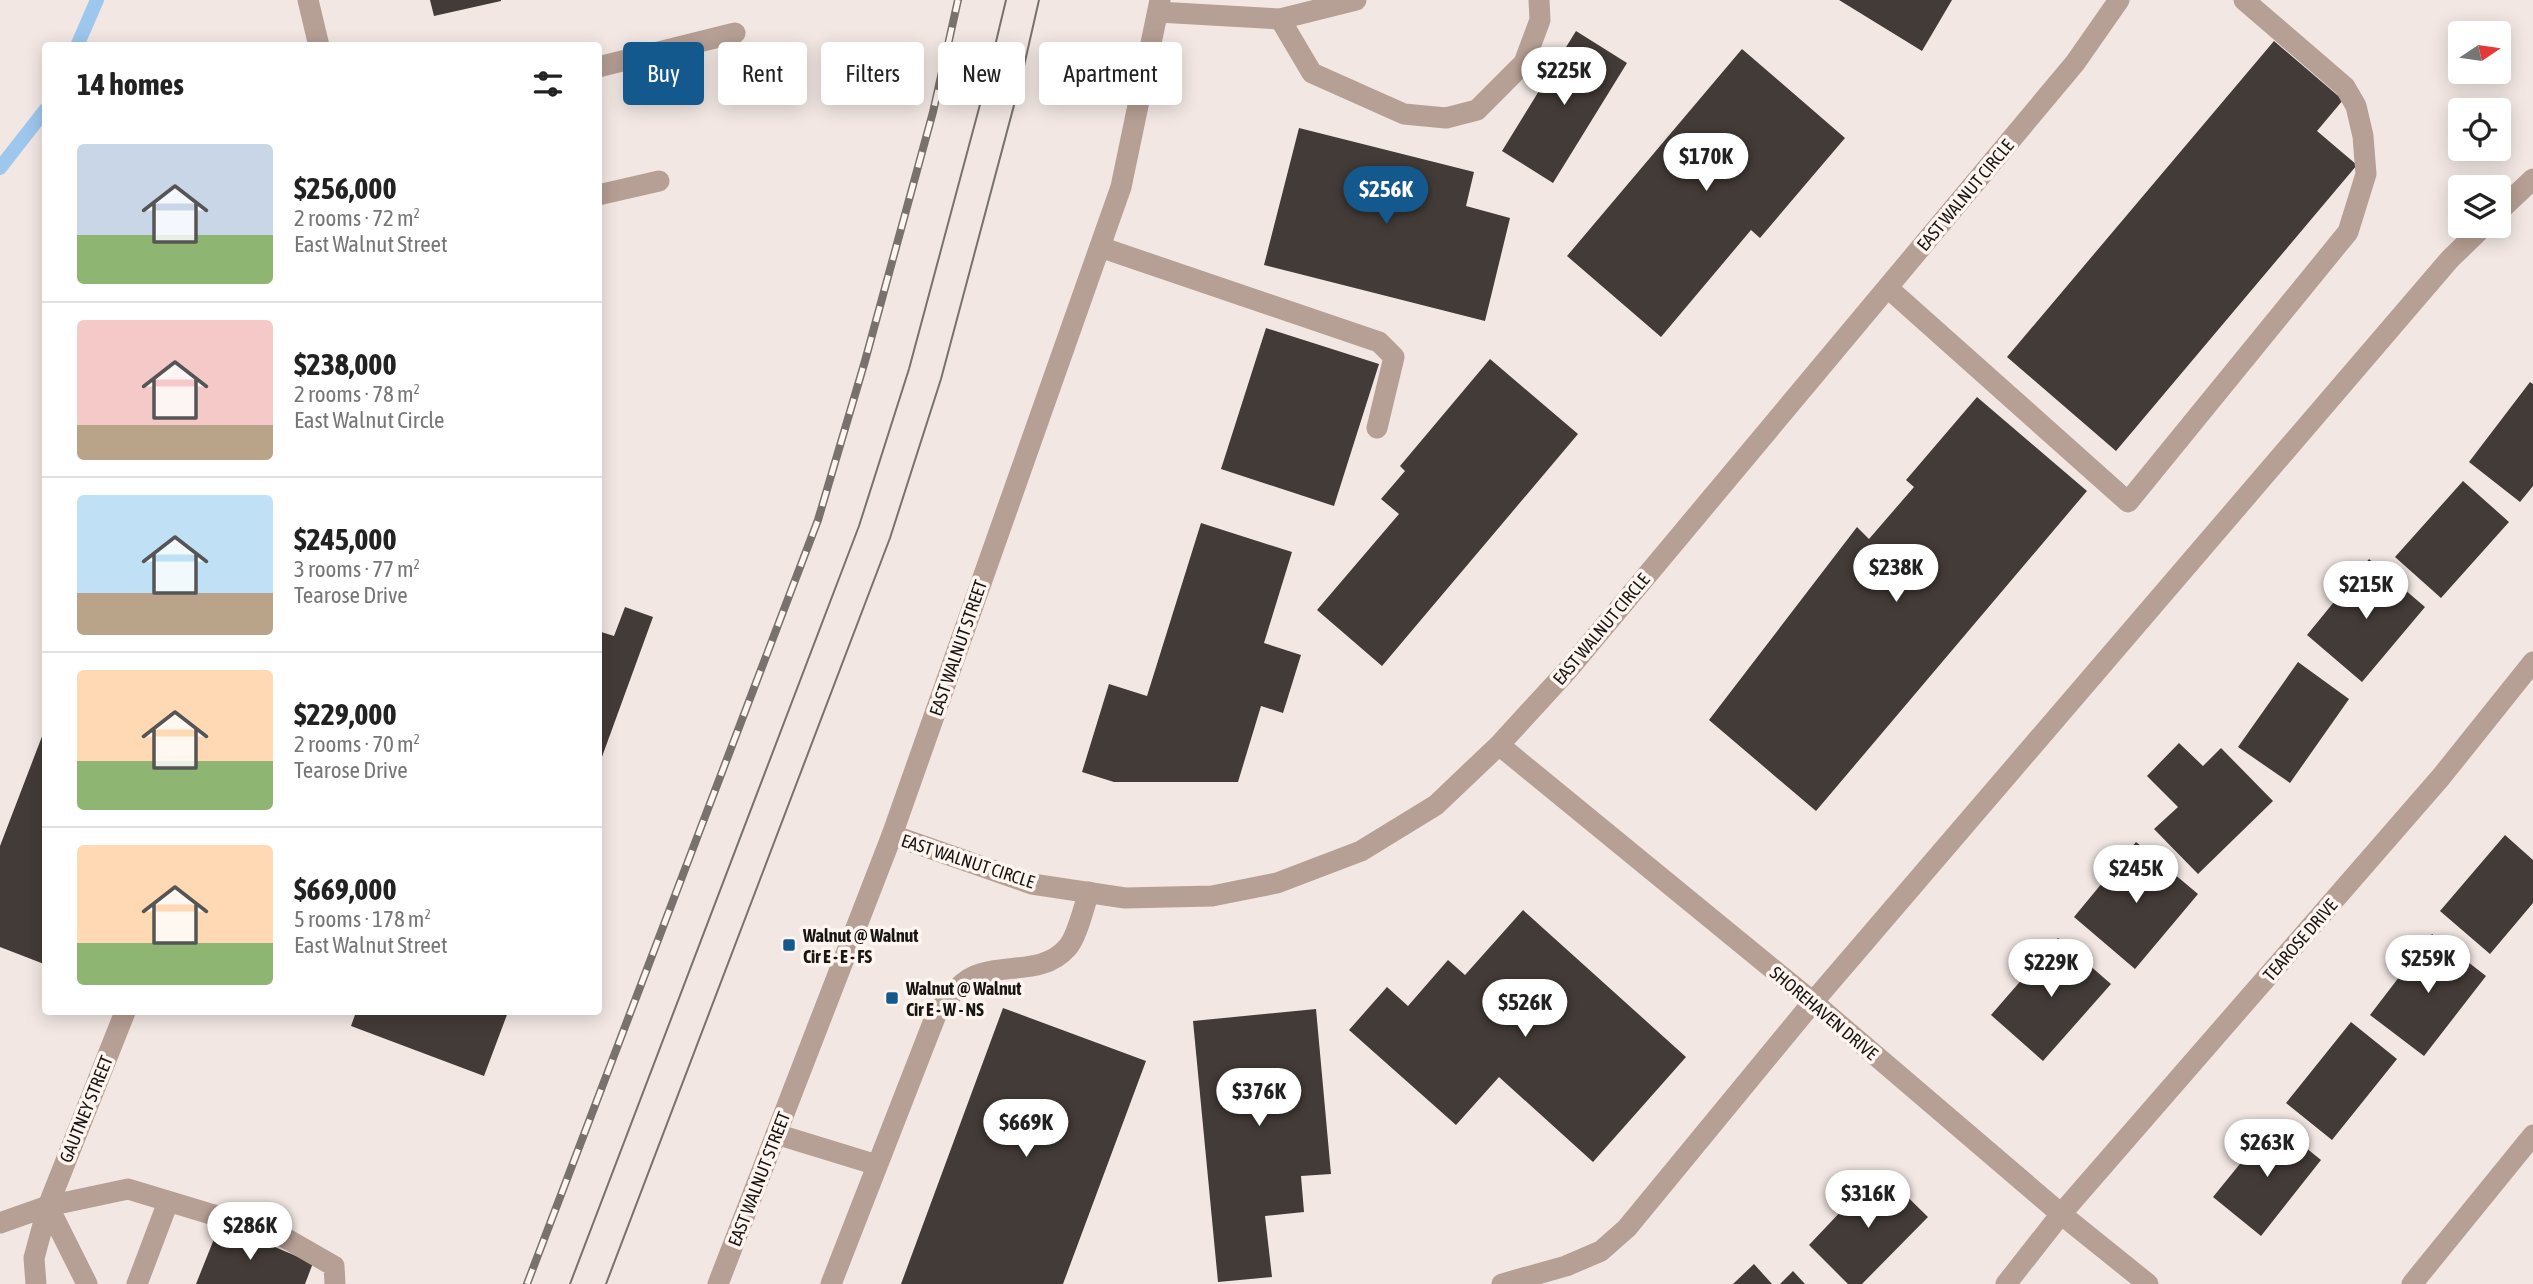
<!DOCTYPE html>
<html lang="en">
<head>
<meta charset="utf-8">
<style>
	:root { --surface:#fff; --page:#f6f6f6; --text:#222; --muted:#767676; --line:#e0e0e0; --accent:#14598e }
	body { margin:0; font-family:"Asap Condensed",sans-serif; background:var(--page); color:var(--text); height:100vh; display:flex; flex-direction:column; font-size:26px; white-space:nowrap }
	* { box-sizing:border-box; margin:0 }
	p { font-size:23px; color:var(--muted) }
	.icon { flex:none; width:38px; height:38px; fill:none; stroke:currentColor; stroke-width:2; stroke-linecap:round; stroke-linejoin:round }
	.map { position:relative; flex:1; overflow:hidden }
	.details { position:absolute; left:42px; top:42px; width:560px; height:973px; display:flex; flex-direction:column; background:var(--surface); border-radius:7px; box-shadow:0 4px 18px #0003 }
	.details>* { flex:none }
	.banner { position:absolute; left:623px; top:42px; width:665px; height:63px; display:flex; gap:14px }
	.needle { width:46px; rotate:77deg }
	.controls { position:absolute; left:2448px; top:21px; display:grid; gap:14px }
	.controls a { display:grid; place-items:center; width:63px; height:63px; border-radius:7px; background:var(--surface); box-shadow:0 4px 18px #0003; font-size:35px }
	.price { position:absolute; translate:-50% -60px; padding:0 16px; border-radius:24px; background:#fff; color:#222; font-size:23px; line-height:46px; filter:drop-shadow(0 2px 4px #0008) }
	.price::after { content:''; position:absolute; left:50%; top:42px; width:21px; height:16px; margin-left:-10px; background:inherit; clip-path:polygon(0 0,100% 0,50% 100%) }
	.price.current { background:var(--accent); color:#fff }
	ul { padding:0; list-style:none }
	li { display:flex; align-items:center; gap:21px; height:175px; padding:0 35px }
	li+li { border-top:2px solid var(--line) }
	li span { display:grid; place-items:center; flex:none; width:196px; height:140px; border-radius:7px; color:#555 }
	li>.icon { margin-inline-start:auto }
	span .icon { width:84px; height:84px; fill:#fffc; stroke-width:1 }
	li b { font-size:30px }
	h2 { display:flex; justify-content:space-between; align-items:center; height:84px; padding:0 35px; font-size:30px }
	.pill { padding:0 24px; border-radius:7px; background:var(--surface); box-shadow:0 4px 18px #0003; font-size:24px; line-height:63px }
	.pill.current { background:var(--accent); color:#fff }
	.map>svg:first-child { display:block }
</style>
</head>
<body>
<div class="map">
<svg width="2533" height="1284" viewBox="0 0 2533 1284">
	<rect width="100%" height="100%" fill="#f2e7e3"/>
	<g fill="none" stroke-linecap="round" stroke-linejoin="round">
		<path stroke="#9ec7ee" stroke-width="14" d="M77,46L97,0
			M0,168L46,109"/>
	</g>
	<path fill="#433b37" d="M430,0H501V1L434,16Z
		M1839,0H1952L1922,51Z
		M1576,31L1627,63L1553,183L1502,151Z
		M2274,41L2343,100L2317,131L2357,165L2116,451L2007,357Z
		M1742,49L1845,138L1760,238L1751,230L1661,337L1567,256Z
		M1299,128L1474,172L1466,206L1510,218L1485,321L1264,265Z
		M1266,328L1379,364L1334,506L1221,469Z
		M1490,359L1578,434L1382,666L1317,610L1399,514L1381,499L1405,471L1400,466Z
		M2530,382L2533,384V486L2520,502L2469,462Z
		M1977,397L2087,491L1816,811L1709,720L1857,527L1869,539L1914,487L1906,480Z
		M2463,481L2509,522L2441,598L2395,557Z
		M1201,523L1292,552L1264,643L1301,655L1283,713L1261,706L1238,782H1114L1082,772L1109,684L1147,696Z
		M2369,559L2425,607L2362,682L2307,635Z
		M625,607L653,617L599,765L598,631L614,636Z
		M2298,662L2349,699L2290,783L2238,747Z
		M46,726V960L44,964L0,947V846Z
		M2179,743L2203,766L2221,748L2273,801L2198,874L2154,829L2178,807L2147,776Z
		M2505,835L2533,860V903L2490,954L2440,911Z
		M2136,842L2198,894L2135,969L2074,917Z
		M1523,910L1686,1057L1593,1162L1499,1077L1456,1125L1349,1030L1387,987L1408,1006L1448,960L1465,975Z
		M2432,934L2486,976L2424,1056L2370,1015Z
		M2058,938L2111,984L2043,1061L1991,1015Z
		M1003,1008L1146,1061L1063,1284H901Z
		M1316,1009L1331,1174L1301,1176L1304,1212L1265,1216L1272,1277L1218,1282L1193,1021Z
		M356,1012H508L484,1076L351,1026Z
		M2351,1022L2397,1059L2332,1140L2286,1103Z
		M2274,1122L2321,1160L2261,1236L2213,1197Z
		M1880,1170L1928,1217L1862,1284H1848L1809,1245Z
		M220,1224L313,1263L305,1284H196Z
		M1754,1264L1772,1284H1733Z
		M1793,1271L1805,1284H1780Z"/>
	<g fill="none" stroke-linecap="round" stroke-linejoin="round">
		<path stroke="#b69f94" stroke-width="21" d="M1158,12L1280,19L1356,0
			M1280,19L1312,73L1404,114L1446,118L1477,110L1524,63L1540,20L1539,0
			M598,67L735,33
			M598,195L659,181
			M2499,211L2533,179
			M1100,247L1379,342L1394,357L1377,428
			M1888,288L2128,502L2348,232L2366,174L2363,136L2356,106L2345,87L2244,0
			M776,1134L877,1165
			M48,1206L87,1284
			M0,1223L48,1206L128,1189L280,1235L334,1266L335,1284
			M36,1284L34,1258L48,1206
			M137,1284L168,1202
			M831,1284L936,1015C947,1000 961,979 980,974C1009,964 1044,974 1067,948C1077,938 1084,906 1089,892
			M1502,1284L1566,1266L1601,1251L1627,1228L1813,1002L2450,259L2484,226
			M2412,1284L2533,1135"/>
		<path stroke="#b69f94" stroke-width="21" d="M308,0L319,46
			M1499,745L1813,1002L2061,1214L2148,1284
			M892,835L1032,884L1125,898L1212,896L1277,883L1361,851L1436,805L1499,745L1567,671L2075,63L2119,0
			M48,1206L125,1012
			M2006,1284L2061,1214L2441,777L2533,662"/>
		<path stroke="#b69f94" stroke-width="21" d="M718,1284L892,835L1121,187L1160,0"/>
		<path stroke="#78716e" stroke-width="2" d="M570,1284L859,526L909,369L989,71L1006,0
			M606,1284L890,538L941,379L1021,79L1039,0"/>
		<g stroke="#78716e" stroke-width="8">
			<path id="rail" d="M527,1284L818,520L865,361L933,112L958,0"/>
		</g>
		<use href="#rail" stroke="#fff5f0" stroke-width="5" stroke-dasharray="16" stroke-linecap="butt"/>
	</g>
	<g fill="#14598e" stroke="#fff5f0" stroke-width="2.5">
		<rect x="782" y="938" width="14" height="14" rx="3.5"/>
		<rect x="885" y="991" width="14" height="14" rx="3.5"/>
	</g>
	<g text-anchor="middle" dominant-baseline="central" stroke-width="7" stroke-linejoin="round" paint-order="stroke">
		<g font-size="18" fill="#191513" stroke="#fff5f0">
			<text transform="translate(1965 195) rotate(-50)">EAST WALNUT CIRCLE</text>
			<text transform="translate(1601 629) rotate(-50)">EAST WALNUT CIRCLE</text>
			<text transform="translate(958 648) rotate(-71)">EAST WALNUT STREET</text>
			<text transform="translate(968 861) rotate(18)">EAST WALNUT CIRCLE</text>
			<text transform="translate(2300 940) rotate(-49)">TEAROSE DRIVE</text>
			<text transform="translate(1824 1013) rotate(40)">SHOREHAVEN DRIVE</text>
			<text transform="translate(86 1109) rotate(-68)">GAUTNEY STREET</text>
			<text transform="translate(759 1179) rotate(-69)">EAST WALNUT STREET</text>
		</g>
		<g font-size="18" font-weight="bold" fill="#191513" stroke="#fff5f0" text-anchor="start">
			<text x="803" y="935">Walnut @ Walnut<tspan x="803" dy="21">Cir E - E - FS</tspan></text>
			<text x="906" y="988">Walnut @ Walnut<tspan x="906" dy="21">Cir E - W - NS</tspan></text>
		</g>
	</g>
</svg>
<div class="controls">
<a><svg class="needle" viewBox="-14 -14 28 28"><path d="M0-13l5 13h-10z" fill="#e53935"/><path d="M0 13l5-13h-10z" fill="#767676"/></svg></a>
<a><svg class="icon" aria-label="locate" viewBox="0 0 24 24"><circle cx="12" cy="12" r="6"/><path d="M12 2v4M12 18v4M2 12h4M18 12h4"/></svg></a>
<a><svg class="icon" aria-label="layers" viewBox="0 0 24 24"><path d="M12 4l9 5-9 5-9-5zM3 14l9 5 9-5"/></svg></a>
</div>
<b class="price" style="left:1564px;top:107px">$225K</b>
<b class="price" style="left:1706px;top:193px">$170K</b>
<b class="price current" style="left:1386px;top:226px">$256K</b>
<b class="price" style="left:1896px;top:604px">$238K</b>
<b class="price" style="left:2366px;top:621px">$215K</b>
<b class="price" style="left:2136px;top:905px">$245K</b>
<b class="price" style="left:2428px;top:995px">$259K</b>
<b class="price" style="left:2051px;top:999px">$229K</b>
<b class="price" style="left:1525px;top:1039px">$526K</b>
<b class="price" style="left:1259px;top:1128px">$376K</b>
<b class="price" style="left:1026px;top:1159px">$669K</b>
<b class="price" style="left:2267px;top:1179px">$263K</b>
<b class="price" style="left:1868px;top:1230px">$316K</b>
<b class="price" style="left:250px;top:1262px">$286K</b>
<div class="banner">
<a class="pill current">Buy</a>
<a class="pill">Rent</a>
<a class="pill">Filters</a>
<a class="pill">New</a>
<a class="pill">Apartment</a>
</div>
<section class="details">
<h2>14 homes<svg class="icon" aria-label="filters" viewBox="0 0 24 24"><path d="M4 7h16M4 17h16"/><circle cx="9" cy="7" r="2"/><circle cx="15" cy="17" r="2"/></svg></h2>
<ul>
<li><span style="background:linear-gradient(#c9d6e8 65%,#8fb573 0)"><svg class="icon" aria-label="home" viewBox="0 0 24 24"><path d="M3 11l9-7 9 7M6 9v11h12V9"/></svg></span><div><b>$256,000</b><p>2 rooms · 72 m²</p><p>East Walnut Street</p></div></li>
<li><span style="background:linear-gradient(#f6c9c9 75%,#b9a48a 0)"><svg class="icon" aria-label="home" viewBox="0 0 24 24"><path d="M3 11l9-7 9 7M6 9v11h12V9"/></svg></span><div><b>$238,000</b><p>2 rooms · 78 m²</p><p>East Walnut Circle</p></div></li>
<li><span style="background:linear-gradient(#bfe0f5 70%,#b9a48a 0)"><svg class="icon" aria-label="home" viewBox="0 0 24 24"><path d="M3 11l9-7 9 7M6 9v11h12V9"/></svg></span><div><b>$245,000</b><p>3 rooms · 77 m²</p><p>Tearose Drive</p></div></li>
<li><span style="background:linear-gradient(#ffd9b3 65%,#8fb573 0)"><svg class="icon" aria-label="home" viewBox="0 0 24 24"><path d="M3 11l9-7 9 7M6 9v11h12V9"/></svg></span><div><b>$229,000</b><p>2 rooms · 70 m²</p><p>Tearose Drive</p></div></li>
<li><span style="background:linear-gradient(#ffd9b3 70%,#8fb573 0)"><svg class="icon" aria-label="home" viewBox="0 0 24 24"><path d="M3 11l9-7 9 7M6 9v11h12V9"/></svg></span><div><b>$669,000</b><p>5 rooms · 178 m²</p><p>East Walnut Street</p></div></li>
</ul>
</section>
</div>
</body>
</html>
